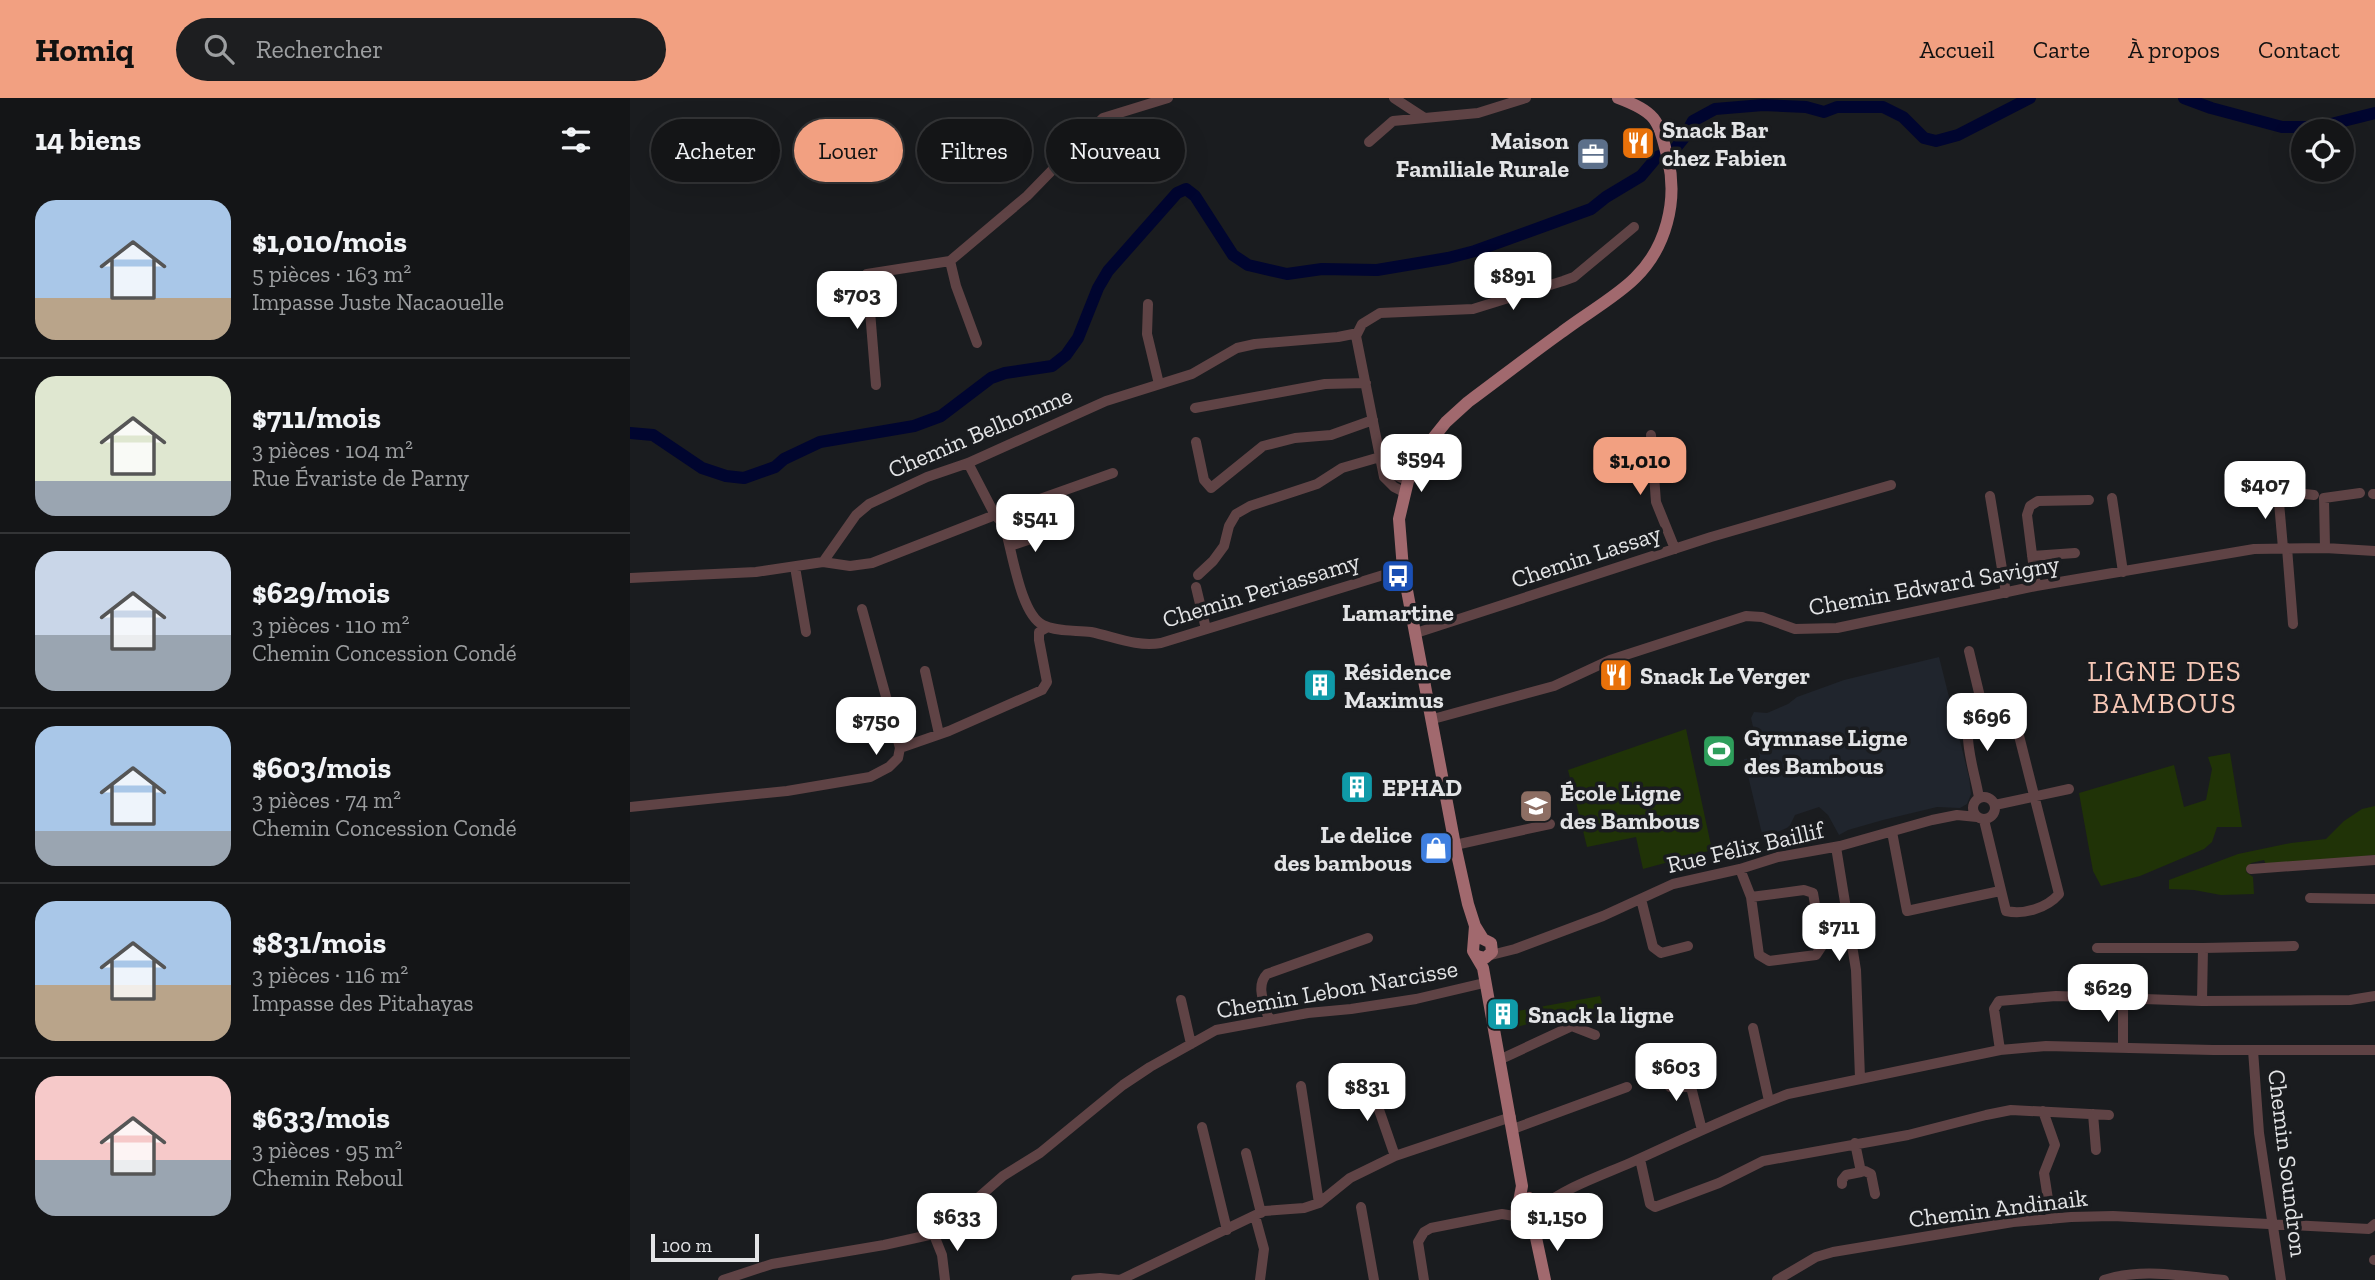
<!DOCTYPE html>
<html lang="fr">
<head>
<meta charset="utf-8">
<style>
	:root { --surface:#141517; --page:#1d1e20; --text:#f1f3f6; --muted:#9d9fa1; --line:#333436; --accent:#f2a081 }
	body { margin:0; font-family:"Zilla Slab",serif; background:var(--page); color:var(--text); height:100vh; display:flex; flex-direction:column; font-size:26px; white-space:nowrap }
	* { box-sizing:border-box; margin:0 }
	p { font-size:23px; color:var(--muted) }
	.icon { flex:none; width:38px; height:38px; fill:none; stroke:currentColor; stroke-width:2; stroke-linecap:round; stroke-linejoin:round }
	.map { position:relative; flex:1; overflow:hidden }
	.panel { display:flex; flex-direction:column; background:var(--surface); width:630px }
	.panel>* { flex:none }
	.guide { position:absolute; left:21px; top:21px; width:665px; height:63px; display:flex; gap:14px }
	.buttons { position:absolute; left:1661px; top:21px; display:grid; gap:14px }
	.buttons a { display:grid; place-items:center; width:63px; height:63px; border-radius:50%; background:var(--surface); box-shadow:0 7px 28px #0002,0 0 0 2px var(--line); font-size:35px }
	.scale { position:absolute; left:21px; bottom:18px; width:108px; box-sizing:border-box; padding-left:7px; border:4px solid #e3e4e6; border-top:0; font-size:19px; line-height:24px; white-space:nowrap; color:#e3e4e6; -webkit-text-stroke:5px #1a1c1f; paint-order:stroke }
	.price { position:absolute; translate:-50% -60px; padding:0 16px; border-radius:14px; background:#fff; color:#222; font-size:23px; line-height:46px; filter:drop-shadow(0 2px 4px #0008) }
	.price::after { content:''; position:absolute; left:50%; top:42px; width:21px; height:16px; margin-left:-10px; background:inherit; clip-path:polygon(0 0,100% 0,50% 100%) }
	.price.on { background:var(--accent); color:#111 }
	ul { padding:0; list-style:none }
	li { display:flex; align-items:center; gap:21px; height:175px; padding:0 35px }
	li+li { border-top:2px solid var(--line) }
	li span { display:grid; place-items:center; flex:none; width:196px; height:140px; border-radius:21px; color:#555 }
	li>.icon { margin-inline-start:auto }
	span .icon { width:84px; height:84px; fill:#fffc; stroke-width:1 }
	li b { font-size:30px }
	h2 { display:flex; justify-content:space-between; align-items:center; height:84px; padding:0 35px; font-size:30px }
	.tag { padding:0 24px; border-radius:32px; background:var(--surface); box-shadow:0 7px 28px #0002,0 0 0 2px var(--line); font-size:24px; line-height:63px }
	.tag.on { background:var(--accent); color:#111 }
	header { display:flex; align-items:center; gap:42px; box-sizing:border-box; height:98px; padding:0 35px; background:var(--accent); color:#111 }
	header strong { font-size:33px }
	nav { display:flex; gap:38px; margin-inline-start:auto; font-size:24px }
	.search { width:490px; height:63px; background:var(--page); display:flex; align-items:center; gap:18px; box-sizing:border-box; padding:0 24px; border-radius:38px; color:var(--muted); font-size:26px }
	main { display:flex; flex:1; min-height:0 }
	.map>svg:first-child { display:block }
</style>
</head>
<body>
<header>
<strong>Homiq</strong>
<div class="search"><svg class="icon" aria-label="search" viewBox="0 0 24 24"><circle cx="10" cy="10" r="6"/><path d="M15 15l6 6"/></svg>Rechercher</div>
<nav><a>Accueil</a><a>Carte</a><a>À propos</a><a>Contact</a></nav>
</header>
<main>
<section class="panel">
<h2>14 biens<svg class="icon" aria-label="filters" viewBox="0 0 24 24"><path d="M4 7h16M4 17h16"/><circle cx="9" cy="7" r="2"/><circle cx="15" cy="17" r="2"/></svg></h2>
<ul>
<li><span style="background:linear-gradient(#a9c7e8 70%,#b9a48a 0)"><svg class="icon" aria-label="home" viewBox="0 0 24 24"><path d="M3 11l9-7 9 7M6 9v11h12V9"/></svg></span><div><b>$1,010/mois</b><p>5 pièces · 163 m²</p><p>Impasse Juste Nacaouelle</p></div></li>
<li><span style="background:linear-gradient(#dfe7d0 75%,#9aa5b1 0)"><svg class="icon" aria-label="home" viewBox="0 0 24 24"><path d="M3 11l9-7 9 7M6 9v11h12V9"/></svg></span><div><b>$711/mois</b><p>3 pièces · 104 m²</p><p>Rue Évariste de Parny</p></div></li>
<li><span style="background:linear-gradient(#c9d6e8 60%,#9aa5b1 0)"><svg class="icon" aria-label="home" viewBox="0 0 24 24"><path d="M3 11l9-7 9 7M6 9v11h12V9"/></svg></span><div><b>$629/mois</b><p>3 pièces · 110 m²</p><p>Chemin Concession Condé</p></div></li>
<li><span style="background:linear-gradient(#a9c7e8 75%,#9aa5b1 0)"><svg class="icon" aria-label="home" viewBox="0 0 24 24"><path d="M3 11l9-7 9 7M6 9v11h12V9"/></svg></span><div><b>$603/mois</b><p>3 pièces · 74 m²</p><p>Chemin Concession Condé</p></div></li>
<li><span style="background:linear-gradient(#a9c7e8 60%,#b9a48a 0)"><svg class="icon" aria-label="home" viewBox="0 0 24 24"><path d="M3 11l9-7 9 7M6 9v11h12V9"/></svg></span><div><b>$831/mois</b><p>3 pièces · 116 m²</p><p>Impasse des Pitahayas</p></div></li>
<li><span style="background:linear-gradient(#f6c9c9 60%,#9aa5b1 0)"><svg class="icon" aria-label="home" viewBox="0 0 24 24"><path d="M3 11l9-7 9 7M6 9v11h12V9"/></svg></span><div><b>$633/mois</b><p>3 pièces · 95 m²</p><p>Chemin Reboul</p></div></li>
</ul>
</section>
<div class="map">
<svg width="1745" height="1182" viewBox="0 0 1745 1182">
	<rect width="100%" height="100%" fill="#1a1c1f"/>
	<path fill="#20252d" d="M1309,559L1339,679L1341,696L1337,706L1330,710L1307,709L1253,722L1218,732L1209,737L1198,717L1189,709L1165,717L1159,729L1133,740L1114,661L1130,659L1121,620L1124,614L1137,615L1158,606L1167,599L1214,582Z"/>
	<path fill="#203307" d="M1056,631L1082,752L1013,771L1006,739L957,749L938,672Z
		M1600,655L1612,729H1587L1582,744L1574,751L1510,778L1471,788L1463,773L1449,695L1544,667L1554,709L1576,702L1582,671L1578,659Z
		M1745,708V757L1636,767L1634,762L1621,765L1616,774L1623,779L1624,796L1591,797L1564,792L1539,791V782L1608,756L1661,745L1696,741L1714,723L1732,711Z
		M970,898L974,913L972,919L920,920L883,930L882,914Z"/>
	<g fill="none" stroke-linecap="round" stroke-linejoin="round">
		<path stroke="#00052f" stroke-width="12" d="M1554,0L1581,10L1652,29H1689L1745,15
			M0,335L23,337L72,370L96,378L114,380L145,369L154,361L190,344L284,328L311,318L361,280L375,275L422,268L436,257L448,240L468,190L478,173L547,95L556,91L565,98L603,157L618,167L657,176L692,171L747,172L818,160L845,153L961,111L976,99L1011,78L1027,59L1044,52L1053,41L1063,23L1085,11L1133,7L1176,9L1194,14L1207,9H1253L1273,19L1294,40L1306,43L1328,37L1400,0"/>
		<path stroke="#5f4345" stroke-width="10" d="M764,0L793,19
			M739,44L763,23L848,15L896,0
			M320,163L326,188L347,245
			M518,206L517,236L529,286
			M726,238L732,226L750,215L843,211L933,183L944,179L1004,129
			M246,287L237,176L320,163L397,98L473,20L538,0
			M565,310L695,286L736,285
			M1021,337L1026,404L1045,451
			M566,344L574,382L581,390L633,348L665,340L701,337L743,322
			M338,365L365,417L374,427C382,451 390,516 413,527C427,534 446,532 461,534C485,539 506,549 531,545L773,471
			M753,371L778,383
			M1621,390L1684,397
			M1648,393L1653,450
			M1743,396H1745
			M1360,398L1376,495
			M1482,400L1493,474
			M380,448L419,435
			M1657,450L1663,526
			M1695,450L1694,400L1730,395
			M1402,458L1445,455
			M193,464L220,468L242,465L365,417L483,375
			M165,469L176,534
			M568,477L583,463L594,448L599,428L606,416L620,408L687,386L712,370L750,359
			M0,480L126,474L193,464L226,417L239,406L297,379L338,365L476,303L562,276L607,250L625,246L708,239L723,236L726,238L754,379L764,389L774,394
			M1406,488L1397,417L1400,408L1408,403L1459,402
			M566,489L576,531
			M232,511L270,650
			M786,535L1081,439L1261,387
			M1339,553L1351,603
			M295,573L309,636
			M1351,603L1359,605L1376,602L1381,606L1429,796C1417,810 1394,817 1376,813L1354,722
			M803,621L924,588L980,562L1116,518L1132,519L1165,531L1207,530L1406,488L1624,451L1695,450L1745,453
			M1343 710a11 11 0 1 1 22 0a11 11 0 1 1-22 0Z
			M1349,700C1345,671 1325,626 1351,603
			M1365,707L1439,691
			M0,709L157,693L240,679L259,669L268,660L270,650L319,633L412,592L417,584L409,542V534L418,529
			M1262,734L1277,813L1370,793
			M825,747L920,726
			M1206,749L1226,872L1230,980
			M1110,771L1121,799L1129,857L1139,863L1186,857L1192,848L1183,795L1174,792L1121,799
			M1621,771L1745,762
			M1680,800L1745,801
			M1011,801L1023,849L1031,855L1058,848
			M1467,850H1573
			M861,857L885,851L973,818L1043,786L1110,771L1148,759L1210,748L1302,722L1327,717L1347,719
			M1493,901V950
			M551,902L561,946
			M1572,903L1573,850L1664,848
			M639,922C635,907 625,888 637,876L738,840
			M1123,930L1139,1003
			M1370,952L1364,911L1369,903L1426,898L1572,903L1720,902L1745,898
			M1623,952L1629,1035L1651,1182
			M869,962L942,928L965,937
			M1032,978L1040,989H1061L1072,1032
			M739,983L765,1058
			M671,988L689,1105
			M1413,1013L1425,1047L1414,1075L1421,1121
			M1463,1016L1466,1052
			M572,1029L597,1132
			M883,1031L997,989
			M616,1055L631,1115
			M1010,1061L1020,1106L1025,1109L1089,1085L1133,1063L1278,1037L1356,1017L1381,1012L1479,1017
			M1231,1074L1235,1073L1241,1076L1245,1096
			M1212,1086V1082L1216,1077L1231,1074L1225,1045
			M731,1109L744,1182
			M909,1111C934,1090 970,1078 1000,1065C1053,1041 1104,1016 1158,996L1370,952L1416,948L1583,952H1745
			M625,1118L634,1151L630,1182
			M304,1137L312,1157L315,1182
			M1744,1162H1745
			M93,1182L142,1166L254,1147L308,1135L373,1078L410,1055L493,987L520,969L586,932L678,915L721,911L786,901L854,885
			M446,1182L470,1180L490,1182
			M490,1182L634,1113L674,1110L689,1105L720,1080L765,1058L881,1019
			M794,1182L788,1144L794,1134L801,1130L872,1116L890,1119
			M1147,1182L1186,1159L1203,1154L1383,1124L1441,1119L1483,1118L1739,1131L1745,1126
			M1474,1182C1512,1169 1556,1179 1594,1182"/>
		<path stroke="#a1696e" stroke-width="12" d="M845,828L843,853L853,870L892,1088L887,1114L905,1135
			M853,841L845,828L838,806L825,747L773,471L769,421L778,383L796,349L816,324L838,304C869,281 900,257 932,234C954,217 986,199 1005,180C1036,150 1048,103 1038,61C1028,22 1028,15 988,0
			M847,858L855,860L862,854L861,845L853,841
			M890,1104L899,1100L908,1107L905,1135L915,1182"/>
	</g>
	<defs>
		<g id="restaurant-square" transform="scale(1.75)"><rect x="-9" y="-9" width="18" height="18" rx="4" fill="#e8710a" stroke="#1a1c1f"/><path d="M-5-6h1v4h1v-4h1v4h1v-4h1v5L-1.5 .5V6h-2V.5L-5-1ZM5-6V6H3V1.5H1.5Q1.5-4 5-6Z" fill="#fff"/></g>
		<g id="office-square" transform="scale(1.75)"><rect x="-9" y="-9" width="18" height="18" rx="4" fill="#5c6f8a" stroke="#1a1c1f"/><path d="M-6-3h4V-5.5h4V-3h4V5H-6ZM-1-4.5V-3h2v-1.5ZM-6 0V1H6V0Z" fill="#fff"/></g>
		<g id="bus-square" transform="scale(1.75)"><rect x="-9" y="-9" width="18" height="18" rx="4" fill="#1a4fb4" stroke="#1a1c1f"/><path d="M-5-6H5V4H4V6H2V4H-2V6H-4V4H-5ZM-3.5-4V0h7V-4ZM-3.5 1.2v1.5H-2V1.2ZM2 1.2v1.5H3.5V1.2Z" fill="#fff"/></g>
		<g id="building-square" transform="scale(1.75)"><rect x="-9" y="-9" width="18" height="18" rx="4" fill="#0f9aa8" stroke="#1a1c1f"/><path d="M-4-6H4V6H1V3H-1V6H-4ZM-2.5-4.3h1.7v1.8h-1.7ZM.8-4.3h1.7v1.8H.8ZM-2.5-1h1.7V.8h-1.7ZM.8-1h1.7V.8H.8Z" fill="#fff"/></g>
		<g id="stadium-square" transform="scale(1.75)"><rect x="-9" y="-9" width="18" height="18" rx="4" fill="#2e9e5b" stroke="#1a1c1f"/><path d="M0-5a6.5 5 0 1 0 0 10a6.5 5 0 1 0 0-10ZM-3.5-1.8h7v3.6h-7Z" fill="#fff"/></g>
		<g id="school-square" transform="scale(1.75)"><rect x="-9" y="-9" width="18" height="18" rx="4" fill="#8d6e63" stroke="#1a1c1f"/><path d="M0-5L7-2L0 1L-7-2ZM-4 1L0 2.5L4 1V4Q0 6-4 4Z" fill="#fff"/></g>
		<g id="shop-square" transform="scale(1.75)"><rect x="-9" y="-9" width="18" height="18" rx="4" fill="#3f7fe0" stroke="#1a1c1f"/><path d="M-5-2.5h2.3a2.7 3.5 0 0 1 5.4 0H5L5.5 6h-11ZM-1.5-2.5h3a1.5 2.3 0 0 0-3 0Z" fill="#fff"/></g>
	</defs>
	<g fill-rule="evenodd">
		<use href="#restaurant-square" x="1008" y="45"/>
		<use href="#office-square" x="963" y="56"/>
		<use href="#bus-square" x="768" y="478"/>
		<use href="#restaurant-square" x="986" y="577"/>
		<use href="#building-square" x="690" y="587"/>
		<use href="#stadium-square" x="1089" y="653"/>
		<use href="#building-square" x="727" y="689"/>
		<use href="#school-square" x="906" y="708"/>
		<use href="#shop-square" x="806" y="750"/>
		<use href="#building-square" x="873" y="916"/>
	</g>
	<g text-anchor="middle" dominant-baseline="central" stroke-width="7" stroke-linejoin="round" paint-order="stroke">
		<g font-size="24" font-weight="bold" fill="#e3e4e6" stroke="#1a1c1f" text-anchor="start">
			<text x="1032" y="31">Snack Bar<tspan x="1032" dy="28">chez Fabien</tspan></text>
			<text x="939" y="42" text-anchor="end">Maison<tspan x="939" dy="28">Familiale Rurale</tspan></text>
			<text x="768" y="514" text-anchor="middle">Lamartine</text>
			<text x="714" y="573">Résidence<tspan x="714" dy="28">Maximus</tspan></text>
			<text x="1010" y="577">Snack Le Verger</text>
			<text x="1114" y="639">Gymnase Ligne<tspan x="1114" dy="28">des Bambous</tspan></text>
			<text x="752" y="689">EPHAD</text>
			<text x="930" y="694">École Ligne<tspan x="930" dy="28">des Bambous</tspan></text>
			<text x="782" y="736" text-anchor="end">Le delice<tspan x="782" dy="28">des bambous</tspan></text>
			<text x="898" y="916">Snack la ligne</text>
		</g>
		<g font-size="24" fill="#e3e4e6" stroke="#1a1c1f">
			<text transform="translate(350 334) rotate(-23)">Chemin Belhomme</text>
			<text transform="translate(956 458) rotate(-18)">Chemin Lassay</text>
			<text transform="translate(1304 487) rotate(-10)">Chemin Edward Savigny</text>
			<text transform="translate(631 492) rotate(-17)">Chemin Periassamy</text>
			<text transform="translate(1115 749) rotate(-13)">Rue Félix Baillif</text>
			<text transform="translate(707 891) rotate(-10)">Chemin Lebon Narcisse</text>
			<text transform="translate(1658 1065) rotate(83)">Chemin Soundron</text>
			<text transform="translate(1368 1110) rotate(-7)">Chemin Andinaik</text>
		</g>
		<g font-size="28" letter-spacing="2" fill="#f6c7b5" stroke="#1a1c1f">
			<text x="1535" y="573">LIGNE DES<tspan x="1535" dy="32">BAMBOUS</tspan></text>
		</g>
	</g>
</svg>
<div class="buttons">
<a><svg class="icon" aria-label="locate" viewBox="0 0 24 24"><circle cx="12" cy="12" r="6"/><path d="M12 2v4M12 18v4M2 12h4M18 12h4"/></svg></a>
</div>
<div class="scale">100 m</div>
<b class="price" style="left:883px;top:214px">$891</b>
<b class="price" style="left:227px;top:233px">$703</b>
<b class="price" style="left:791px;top:396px">$594</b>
<b class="price on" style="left:1010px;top:399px">$1,010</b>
<b class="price" style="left:1635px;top:423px">$407</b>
<b class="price" style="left:405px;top:456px">$541</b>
<b class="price" style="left:1357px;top:655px">$696</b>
<b class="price" style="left:246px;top:659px">$750</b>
<b class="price" style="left:1209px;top:865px">$711</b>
<b class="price" style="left:1478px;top:926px">$629</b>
<b class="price" style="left:1046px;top:1005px">$603</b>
<b class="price" style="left:737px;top:1025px">$831</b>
<b class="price" style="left:327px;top:1155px">$633</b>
<b class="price" style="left:927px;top:1155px">$1,150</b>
<div class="guide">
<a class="tag">Acheter</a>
<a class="tag on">Louer</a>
<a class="tag">Filtres</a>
<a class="tag">Nouveau</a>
</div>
</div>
</main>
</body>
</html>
